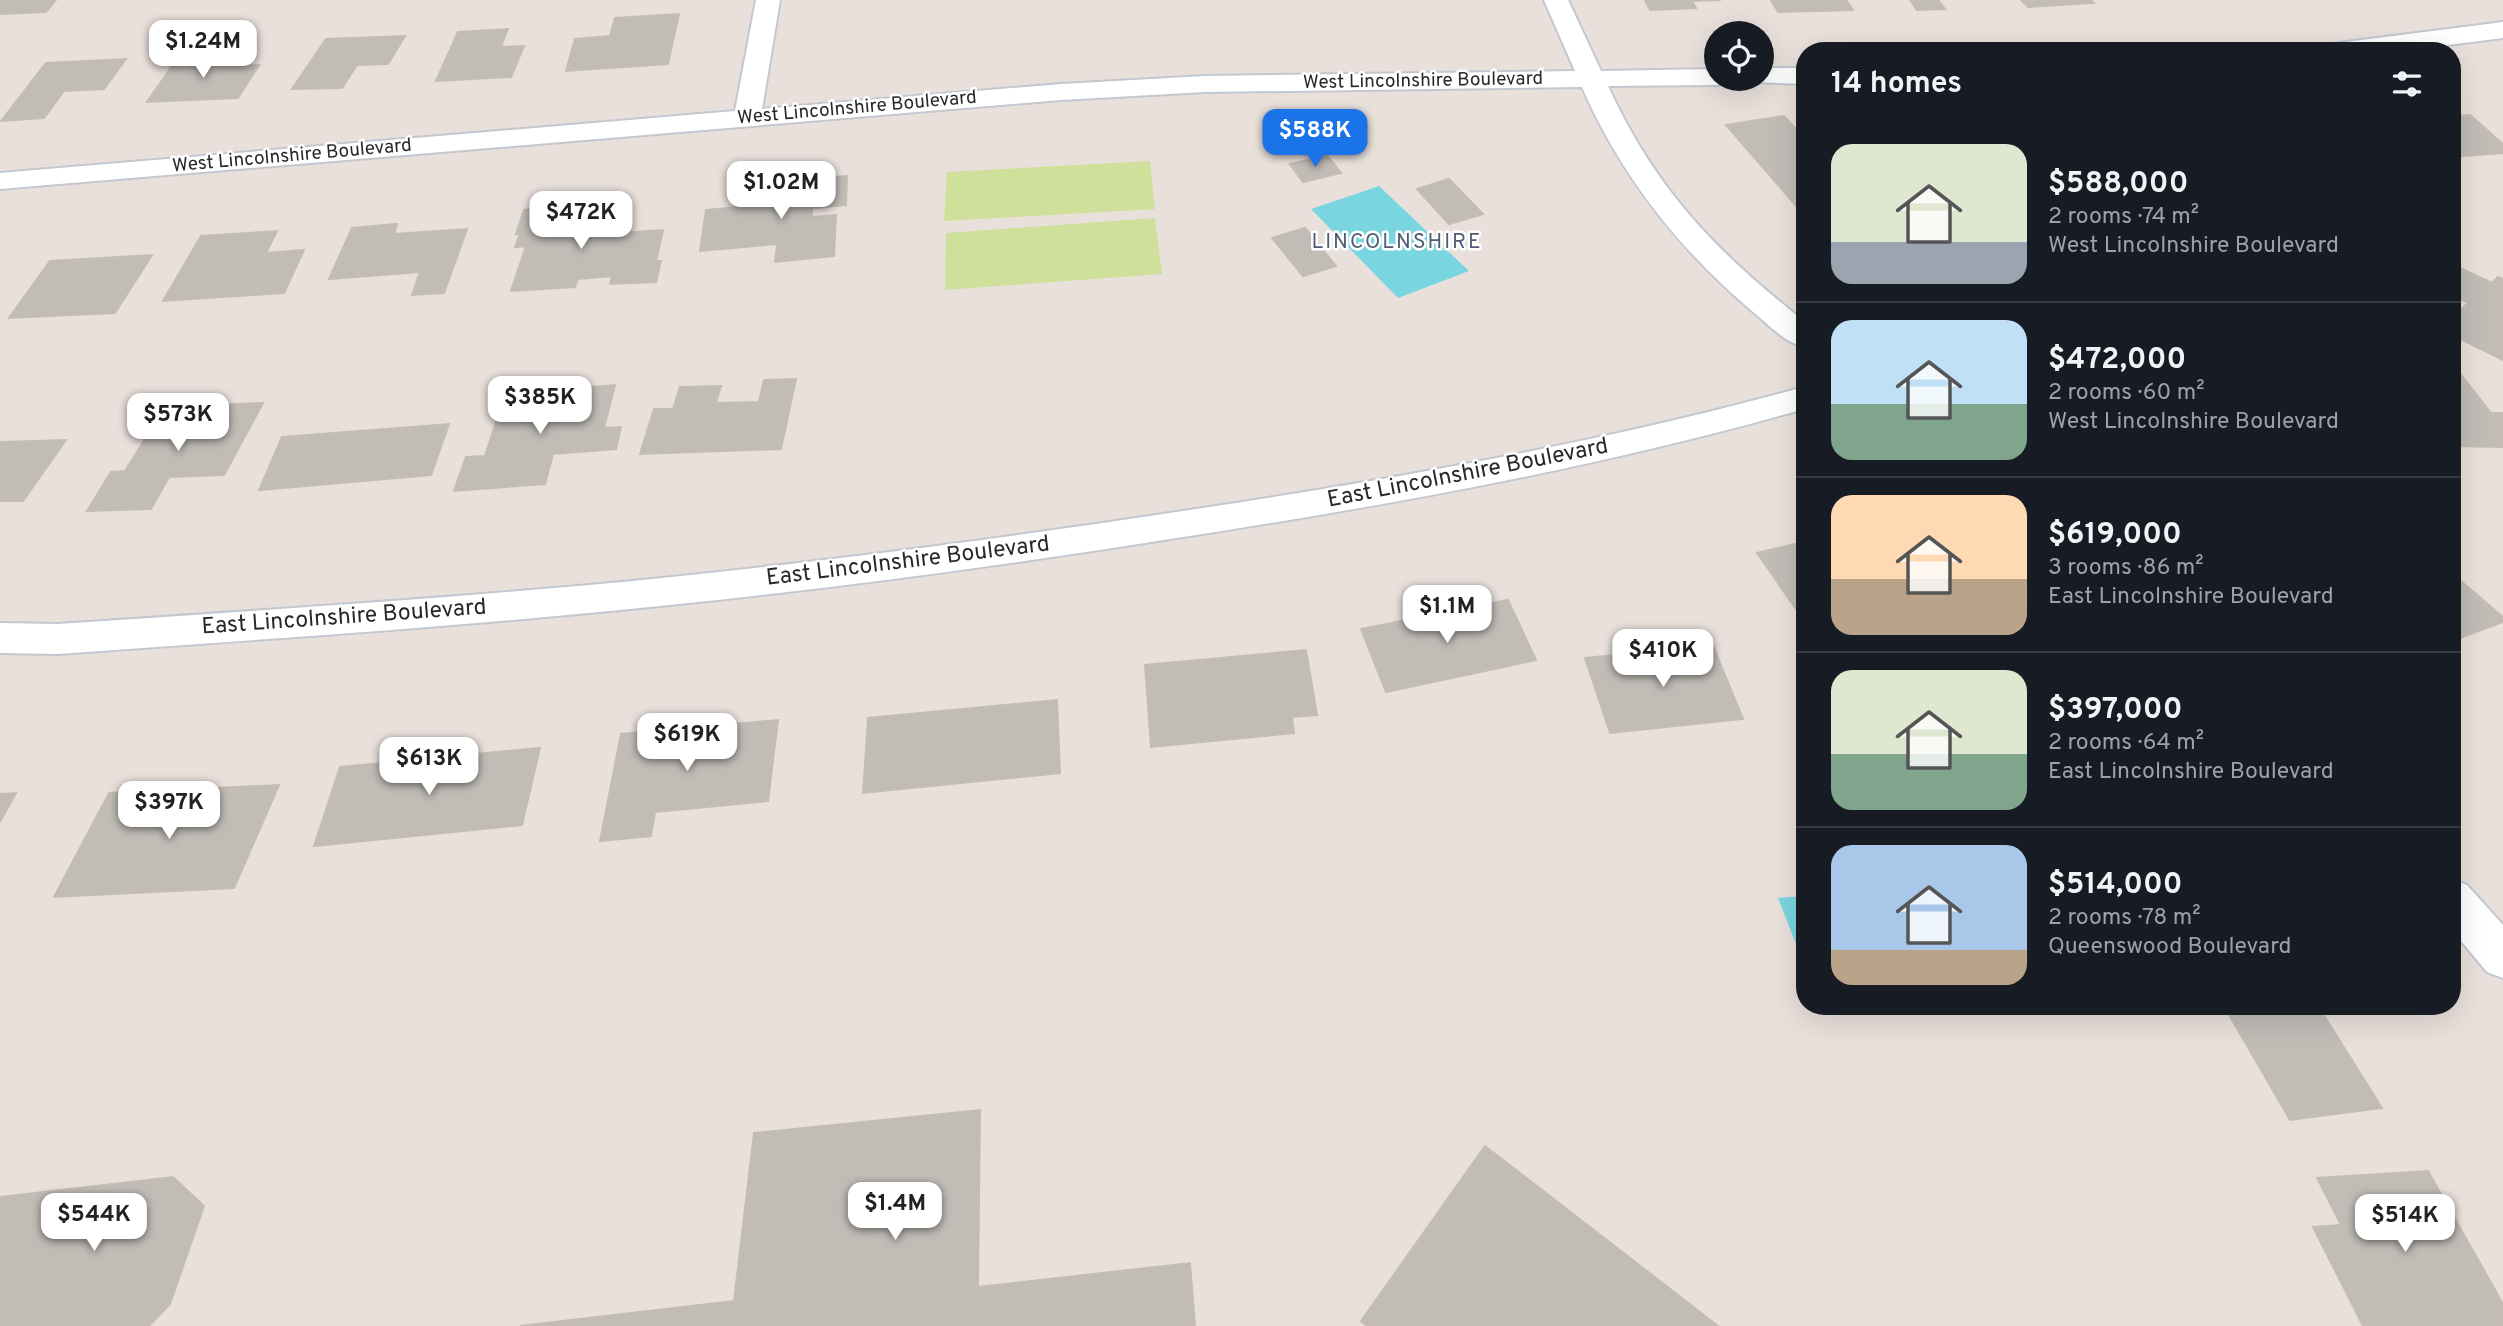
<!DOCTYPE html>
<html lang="en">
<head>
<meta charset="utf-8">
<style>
	:root { --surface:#171b24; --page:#20242c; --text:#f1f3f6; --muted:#9ea1a6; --line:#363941; --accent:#1a73e8 }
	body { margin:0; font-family:Overpass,sans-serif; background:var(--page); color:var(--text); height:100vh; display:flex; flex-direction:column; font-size:26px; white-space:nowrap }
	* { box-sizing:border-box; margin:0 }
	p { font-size:23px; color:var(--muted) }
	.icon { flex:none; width:38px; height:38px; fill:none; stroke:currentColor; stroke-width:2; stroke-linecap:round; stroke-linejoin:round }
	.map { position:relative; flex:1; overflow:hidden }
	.drawer { position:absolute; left:1796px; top:42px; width:665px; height:973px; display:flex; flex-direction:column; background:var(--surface); border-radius:28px; box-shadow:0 7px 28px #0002 }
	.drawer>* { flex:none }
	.fabs { position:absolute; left:1704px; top:21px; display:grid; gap:14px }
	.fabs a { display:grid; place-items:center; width:70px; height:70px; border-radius:50%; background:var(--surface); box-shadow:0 7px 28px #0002; font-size:35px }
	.price { position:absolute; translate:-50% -60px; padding:0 16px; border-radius:14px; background:#fff; color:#222; font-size:23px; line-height:46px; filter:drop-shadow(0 2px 4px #0008) }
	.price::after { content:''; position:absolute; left:50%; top:42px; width:21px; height:16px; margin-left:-10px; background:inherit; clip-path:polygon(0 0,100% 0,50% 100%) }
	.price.on { background:var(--accent); color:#fff }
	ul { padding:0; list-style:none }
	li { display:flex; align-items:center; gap:21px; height:175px; padding:0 35px }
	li+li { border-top:2px solid var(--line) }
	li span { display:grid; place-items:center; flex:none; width:196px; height:140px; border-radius:21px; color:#555 }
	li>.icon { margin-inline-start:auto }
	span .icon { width:84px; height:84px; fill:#fffc; stroke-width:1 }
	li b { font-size:30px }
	h2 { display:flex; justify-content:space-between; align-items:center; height:84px; padding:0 35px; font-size:30px }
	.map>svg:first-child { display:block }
</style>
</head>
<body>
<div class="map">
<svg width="2503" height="1326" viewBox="0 0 2503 1326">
	<rect width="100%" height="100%" fill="#e9e0db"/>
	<path fill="#cee09a" d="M1150,161L1155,209L944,221L947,172Z
		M1155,218L1162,274L945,290L946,233Z"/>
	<path fill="#79d6e0" d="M1379,186L1469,271L1398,298L1311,209Z
		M1804,896V949H1798L1778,898Z"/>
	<path fill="#c1bcb6" stroke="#c4bcb5" stroke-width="2" d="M0,0H56L46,12L0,14Z
		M1645,0H1721L1692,1L1696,8L1650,10Z
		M1771,0H1846L1853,10L1778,12Z
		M1910,0H1938L1945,9L1917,10Z
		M2021,0H2091L2094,3L2028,7Z
		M679,14L668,64L566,71L575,39L610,36L615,18Z
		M508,29L501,47L524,46L511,77L436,81L458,32Z
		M405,36L388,64L357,65L342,88L292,89L326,39Z
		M230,56L223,67L259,65L238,98L147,102L177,59Z
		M126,59L104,89L64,91L44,118L1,121L46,63Z
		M2470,115L2503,144V153L2452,157V116Z
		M1784,116L1804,138V215L1726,125Z
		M1327,155L1341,173L1303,182L1290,164Z
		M847,176L846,205L812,208V217L836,215L834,256L775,262L777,244L700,251L706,210L776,204L778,182Z
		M1449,179L1483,214L1449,224L1417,189Z
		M595,205L586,235L663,230L656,261H661L656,282L610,284L612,276L578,279L575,287L511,291L526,246L515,247L520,233L516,234L524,210Z
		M397,224L394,234L467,229L444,293L412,295L420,272L329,279L352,228Z
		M1305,228L1336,266L1303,276L1272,238Z
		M277,231L266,253L304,250L284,293L163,301L201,236Z
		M152,255L115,313L9,318L50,261Z
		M2460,268L2492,283L2498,277L2503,279V360L2452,335V318L2468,303L2452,295V275Z
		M2452,363L2491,413H2503V447L2452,446Z
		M796,379L781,449L640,454L654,409H673L680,387L721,386L716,403L759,402L764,380Z
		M615,385L604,428L621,427L616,449L553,454L545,484L454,491L466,457L485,456L505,394Z
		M263,403L224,475L169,477L151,509L87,511L111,472L125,471L165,407Z
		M449,424L431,475L259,490L282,437Z
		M66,440L23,501H0V442Z
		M1804,542V607L1796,609L1757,553Z
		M2462,582L2503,617V622L2452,641V585Z
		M1508,600L1536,660L1386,692L1361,629Z
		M1713,646L1743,719L1610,733L1585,658Z
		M1306,650L1317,715L1292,717L1294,733L1151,747L1145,665Z
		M1057,700L1060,773L863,793L868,718Z
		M778,720L768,801L655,812L651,836L600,841L621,734Z
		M540,748L522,825L314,846L340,767Z
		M279,785L234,888L54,897L109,793Z
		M16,793L0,822V794Z
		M2224,1006H2318L2382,1108L2290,1120Z
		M980,1110L978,1287L1190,1263L1195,1326H520L734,1301L754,1133Z
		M1485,1146L1656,1278L1718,1326H1367L1361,1321Z
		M2428,1171L2503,1304V1326H2363L2313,1227L2341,1225L2317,1178Z
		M173,1177L204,1206L170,1304L149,1326H0V1197Z"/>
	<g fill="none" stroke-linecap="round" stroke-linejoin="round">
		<g stroke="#c3c8d0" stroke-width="4">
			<path id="minor" d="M756,0H780L762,109L1061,84L1205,76L1575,71L1544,0H1568L1601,71L1717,69V79H1729L1726,83L1717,85L1608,86C1655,189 1716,252 1804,321V347C1784,342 1768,324 1752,311C1678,248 1621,176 1582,87L1205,92L1061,100L0,189V173L735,111Z
				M2503,22V38L2400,51H2325L2329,46L2338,43Z
				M1762,68H1804V84L1753,82L1751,79H1762Z
				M1804,387V409C1604,466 1401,503 1196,535C995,567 792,594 589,613C412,630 235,641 58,654L0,653V623L58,624C235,612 412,601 589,585C792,566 994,540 1196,509C1401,478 1604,442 1804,387Z
				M2452,879L2467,885L2503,925V978L2487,972L2452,930Z"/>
		</g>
		<use href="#minor" fill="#fff" fill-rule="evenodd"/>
	</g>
	<g text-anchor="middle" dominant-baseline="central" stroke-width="5" stroke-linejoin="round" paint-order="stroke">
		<g font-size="19" fill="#282828" stroke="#fff">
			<text transform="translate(1423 81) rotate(-1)">West Lincolnshire Boulevard</text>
			<text transform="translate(857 108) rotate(-5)">West Lincolnshire Boulevard</text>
			<text transform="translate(292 156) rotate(-5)">West Lincolnshire Boulevard</text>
		</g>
		<g font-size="21" letter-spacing="2" fill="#4e5b73" stroke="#fff">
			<text x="1397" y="242">LINCOLNSHIRE</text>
		</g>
		<g font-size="23" fill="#282828" stroke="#fff">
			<text transform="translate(1468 474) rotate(-11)">East Lincolnshire Boulevard</text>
			<text transform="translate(908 562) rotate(-7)">East Lincolnshire Boulevard</text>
			<text transform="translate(344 618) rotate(-4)">East Lincolnshire Boulevard</text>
		</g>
	</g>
</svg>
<div class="fabs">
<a><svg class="icon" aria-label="locate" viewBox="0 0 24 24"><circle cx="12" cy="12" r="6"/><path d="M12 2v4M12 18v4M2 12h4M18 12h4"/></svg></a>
</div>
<b class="price" style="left:203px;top:80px">$1.24M</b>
<b class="price on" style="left:1315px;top:169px">$588K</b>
<b class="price" style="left:781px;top:221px">$1.02M</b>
<b class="price" style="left:581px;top:251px">$472K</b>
<b class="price" style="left:540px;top:436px">$385K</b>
<b class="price" style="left:178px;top:453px">$573K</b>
<b class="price" style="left:1447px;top:645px">$1.1M</b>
<b class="price" style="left:1663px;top:689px">$410K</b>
<b class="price" style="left:687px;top:773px">$619K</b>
<b class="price" style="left:429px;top:797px">$613K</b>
<b class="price" style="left:169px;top:841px">$397K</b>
<b class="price" style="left:895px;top:1242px">$1.4M</b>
<b class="price" style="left:94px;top:1253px">$544K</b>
<b class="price" style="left:2405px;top:1254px">$514K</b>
<section class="drawer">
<h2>14 homes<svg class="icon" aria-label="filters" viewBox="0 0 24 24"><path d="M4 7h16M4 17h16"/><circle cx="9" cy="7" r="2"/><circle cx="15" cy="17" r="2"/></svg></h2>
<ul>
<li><span style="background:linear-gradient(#dfe7d0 70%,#9aa5b1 0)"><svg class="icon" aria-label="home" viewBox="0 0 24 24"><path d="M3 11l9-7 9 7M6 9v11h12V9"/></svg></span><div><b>$588,000</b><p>2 rooms · 74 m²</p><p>West Lincolnshire Boulevard</p></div></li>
<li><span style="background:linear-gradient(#bfe0f5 60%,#7fa58c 0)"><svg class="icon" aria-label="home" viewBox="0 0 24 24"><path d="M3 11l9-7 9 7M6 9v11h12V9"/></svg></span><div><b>$472,000</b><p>2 rooms · 60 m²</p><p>West Lincolnshire Boulevard</p></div></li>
<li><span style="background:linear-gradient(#ffd9b3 60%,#b9a48a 0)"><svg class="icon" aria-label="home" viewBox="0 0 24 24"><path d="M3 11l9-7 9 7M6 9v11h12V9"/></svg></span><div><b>$619,000</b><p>3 rooms · 86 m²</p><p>East Lincolnshire Boulevard</p></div></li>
<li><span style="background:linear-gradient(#dfe7d0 60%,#7fa58c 0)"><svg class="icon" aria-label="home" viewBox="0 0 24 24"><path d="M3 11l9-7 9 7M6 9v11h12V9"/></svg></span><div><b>$397,000</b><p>2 rooms · 64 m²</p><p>East Lincolnshire Boulevard</p></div></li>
<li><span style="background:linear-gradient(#a9c7e8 75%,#b9a48a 0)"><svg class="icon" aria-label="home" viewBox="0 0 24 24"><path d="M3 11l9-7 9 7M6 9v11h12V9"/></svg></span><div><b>$514,000</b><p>2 rooms · 78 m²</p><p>Queenswood Boulevard</p></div></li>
</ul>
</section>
</div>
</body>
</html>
